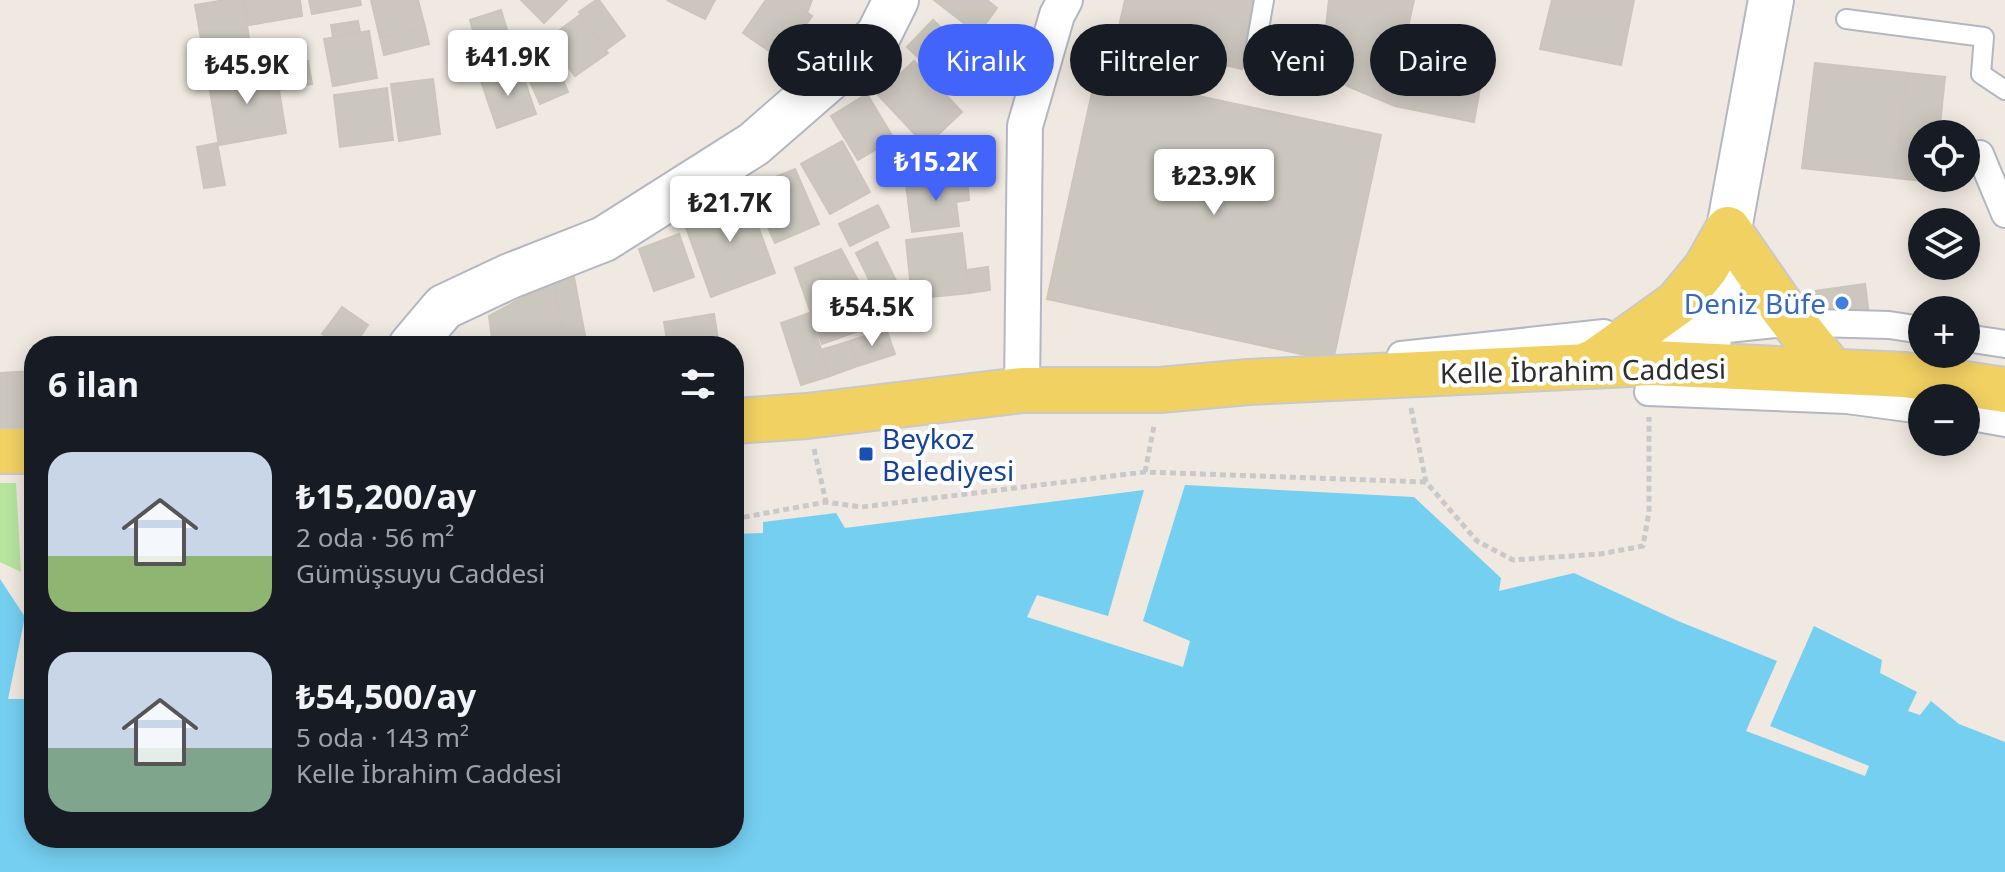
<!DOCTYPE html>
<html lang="tr">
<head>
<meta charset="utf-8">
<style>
	:root { --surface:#171b24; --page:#242831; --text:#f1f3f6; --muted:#9ea1a6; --accent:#4264fb }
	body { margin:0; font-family:"Noto Sans",sans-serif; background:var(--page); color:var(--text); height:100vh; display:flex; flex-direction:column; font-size:30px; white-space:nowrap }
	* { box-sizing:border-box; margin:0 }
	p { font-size:26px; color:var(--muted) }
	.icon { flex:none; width:44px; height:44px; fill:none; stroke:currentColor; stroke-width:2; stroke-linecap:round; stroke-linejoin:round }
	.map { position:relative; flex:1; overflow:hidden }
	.drawer { position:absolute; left:24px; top:336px; width:720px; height:512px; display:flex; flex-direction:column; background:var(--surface); border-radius:32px; box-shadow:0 4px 20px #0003 }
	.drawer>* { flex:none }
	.top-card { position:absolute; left:768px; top:24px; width:760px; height:72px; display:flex; gap:16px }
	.controls { position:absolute; left:1908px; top:120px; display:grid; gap:16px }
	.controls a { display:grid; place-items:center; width:72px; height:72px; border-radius:50%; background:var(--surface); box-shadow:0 4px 20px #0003; font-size:40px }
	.price { position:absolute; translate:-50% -68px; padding:0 18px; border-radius:8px; background:#fff; color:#222; font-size:26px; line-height:52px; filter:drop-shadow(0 2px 4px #0008) }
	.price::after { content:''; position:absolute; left:50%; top:48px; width:24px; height:18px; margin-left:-12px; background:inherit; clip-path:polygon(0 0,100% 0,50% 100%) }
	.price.active { background:var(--accent); color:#fff }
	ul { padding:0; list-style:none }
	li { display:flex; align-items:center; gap:24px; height:200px; padding:0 24px }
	li span { display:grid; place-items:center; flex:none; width:224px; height:160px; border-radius:24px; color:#555 }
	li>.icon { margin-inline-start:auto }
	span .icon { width:96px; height:96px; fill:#fffc; stroke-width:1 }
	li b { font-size:34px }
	h2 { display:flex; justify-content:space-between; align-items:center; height:96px; padding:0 24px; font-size:34px }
	.pill { padding:0 28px; border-radius:36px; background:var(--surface); box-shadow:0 4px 20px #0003; font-size:28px; line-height:72px }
	.pill.active { background:var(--accent); color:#fff }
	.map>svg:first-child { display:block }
</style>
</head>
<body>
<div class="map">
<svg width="2005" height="872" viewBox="0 0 2005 872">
	<rect width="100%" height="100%" fill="#efe9e1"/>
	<path fill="#b6e59e" d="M0,483H16L21,572L0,562Z"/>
	<path fill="#75cff0" d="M1185,485L1414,497L1501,578L1499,591L1574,573L1678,621L1777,661L1746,731L1865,776L1869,766L1770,726L1814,626L1882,660L1880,673L1917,692L1908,711L1920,715L1931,701L1959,724L2005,742V872H0V579L25,617L8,699H34V838H734V534L763,533V522L836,513L845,528L1144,490L1108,616L1037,595L1027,617L1183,667L1190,641L1143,621Z"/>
	<path fill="#cbc7bf" stroke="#cbc5ba" stroke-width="2" d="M225,0H243L254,70L208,78L195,5Z
		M245,0H300L302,16L249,25Z
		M309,0H360L361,5L312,14Z
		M371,0H418L425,27L380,38Z
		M521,0H567L544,23Z
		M596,0H599L625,36L607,49L579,12Z
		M667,0H715L705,19Z
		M766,0H789L812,16L782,60L743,33Z
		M789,0H812L807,13Z
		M934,0H987L997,8L978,34Z
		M1125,0H1257L1242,69L1116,40Z
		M1329,0H1414L1408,27L1488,43L1474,122L1395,106L1347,86L1322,62Z
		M1552,0H1634L1621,65L1540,49Z
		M501,10L517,63L485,73L470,20Z
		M580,15L608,53L575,76L548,39Z
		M933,20L969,54L944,82L907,47Z
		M358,21L360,32L333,37L331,25Z
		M425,27L429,44L384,55L380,38Z
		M825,28L842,46L797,88L780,70Z
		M369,31L377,78L333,86L324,39Z
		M270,41L275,65L256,68L252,45Z
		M549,46L568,92L540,104L520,59Z
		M308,61L312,84L279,90L275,66Z
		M914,61L962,112L926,146L878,95Z
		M1815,63L1907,73L1895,178L1802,168Z
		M275,66L286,133L219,145L208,78Z
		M520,67L536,114L497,128L481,81Z
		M1907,73L1945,77L1939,134H1922V140L1900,138Z
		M1096,74L1381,135L1333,361L1047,299Z
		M433,79L440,134L399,141L391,84Z
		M387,88L393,140L340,147L334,95Z
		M867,94L894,139L858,160L831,116Z
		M1900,138L1922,140V178H1956L1955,184L1895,178Z
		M842,141L870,192L830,214L801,164Z
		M217,143L225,185L204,188L197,147Z
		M795,169L819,224L775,243L756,201L773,193L768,180Z
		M967,176L969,200L956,202L959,226L912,232L906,184Z
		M741,179L775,273L711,297L682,216L699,210L705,227L729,218L718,188Z
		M878,205L889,227L850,246L839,224Z
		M962,233L969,293L912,299L906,240Z
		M679,234L694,277L654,291L639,249Z
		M877,242L908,305L887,316L856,253Z
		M841,249L881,323L822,344L795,268Z
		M988,267L990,290L969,293L966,270Z
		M574,277L586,341L565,345L553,281Z
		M553,281L565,345L493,346L489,316Z
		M1865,284L1869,315L1819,322L1814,291Z
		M342,307L368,325L354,346H339L322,334Z
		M809,313L830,376L801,385L781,323Z
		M714,314L719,346H668L664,322Z
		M886,329L895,354L858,366L850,341Z
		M850,341L858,366L830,376L821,350Z
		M34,371V433L0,436V373Z
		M27,508H34V595H27Z"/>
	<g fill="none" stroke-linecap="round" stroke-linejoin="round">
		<g stroke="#b4b7c1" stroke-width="22">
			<path id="service" d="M1846,19L1984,37L1981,74L2005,90
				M1253,63L1264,0"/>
		</g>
		<g stroke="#b4b7c1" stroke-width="30">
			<path id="pedestrian" d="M1980,154L2005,214
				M1688,311L1673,352L1647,350Z
				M1809,313L1815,323L1889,325L1922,330
				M1727,329L1775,324
				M1966,338L2005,344
				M1401,355L1604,333
				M1648,392L1847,400L1922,410
				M1966,416L2005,423"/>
		</g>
		<g stroke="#b4b7c1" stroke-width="38">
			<path id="minor" d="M1022,390L1025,126L1057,15L1065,0"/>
		</g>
		<g stroke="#b4b7c1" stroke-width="48">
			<path id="tertiary" d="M411,346L444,307L510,276L604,239L754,144L878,36L896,0
				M1704,365L1771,0"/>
		</g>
		<g stroke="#c9c9c9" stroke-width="48">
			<path id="primary" d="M1586,365L1596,361L1677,303L1706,268L1728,229L1784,310L1831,370
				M734,421L807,416L1022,390H1160L1248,382L1652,363L1905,375L2005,390
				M0,451H34"/>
		</g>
		<path stroke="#c9c9c9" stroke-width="5" stroke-dasharray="6 4" stroke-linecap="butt" d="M1411,408L1426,482L1477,541L1513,560L1600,554L1643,546L1649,512V417
			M814,449L826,502
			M1145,472L1154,426
			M734,519L826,502L861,507L1145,472L1426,482"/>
		<use href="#service" stroke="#fff" stroke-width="18"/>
		<use href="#pedestrian" stroke="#fff" stroke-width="26"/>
		<use href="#minor" stroke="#fff" stroke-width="34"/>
		<use href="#tertiary" stroke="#fff" stroke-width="44"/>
		<use href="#primary" stroke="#f2d163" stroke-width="44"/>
	</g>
	<circle fill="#3f7fe0" stroke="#fff" stroke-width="3" cx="1842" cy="303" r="8"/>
	<rect fill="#1a4fb4" stroke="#fff" stroke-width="3" x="858" y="446" width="16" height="16" rx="4"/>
	<g text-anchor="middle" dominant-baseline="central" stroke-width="8" stroke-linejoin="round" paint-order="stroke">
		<g font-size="28" fill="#366cbe" stroke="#fff" text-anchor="end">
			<text x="1826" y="303">Deniz Büfe</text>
		</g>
		<g font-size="28" fill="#2e2e2e" stroke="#fff">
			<text transform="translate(1583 370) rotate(-1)">Kelle İbrahim Caddesi</text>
		</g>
		<g font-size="28" fill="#164399" stroke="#fff" text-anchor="start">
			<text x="882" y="438">Beykoz<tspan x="882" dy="32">Belediyesi</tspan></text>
		</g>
	</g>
</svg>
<div class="controls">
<a><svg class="icon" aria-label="locate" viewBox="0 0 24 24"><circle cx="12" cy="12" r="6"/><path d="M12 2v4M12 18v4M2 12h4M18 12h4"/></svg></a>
<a><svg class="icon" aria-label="layers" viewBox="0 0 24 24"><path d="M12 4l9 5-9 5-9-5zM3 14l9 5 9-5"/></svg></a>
<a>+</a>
<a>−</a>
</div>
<b class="price" style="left:508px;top:98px">₺41.9K</b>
<b class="price" style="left:247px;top:106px">₺45.9K</b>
<b class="price active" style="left:936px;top:203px">₺15.2K</b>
<b class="price" style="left:1214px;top:217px">₺23.9K</b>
<b class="price" style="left:730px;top:244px">₺21.7K</b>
<b class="price" style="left:872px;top:348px">₺54.5K</b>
<div class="top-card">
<a class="pill">Satılık</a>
<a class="pill active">Kiralık</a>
<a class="pill">Filtreler</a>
<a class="pill">Yeni</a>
<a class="pill">Daire</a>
</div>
<section class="drawer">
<h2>6 ilan<svg class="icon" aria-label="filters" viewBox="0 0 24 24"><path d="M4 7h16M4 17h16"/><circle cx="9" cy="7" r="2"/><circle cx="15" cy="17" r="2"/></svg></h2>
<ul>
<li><span style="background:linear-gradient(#c9d6e8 65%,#8fb573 0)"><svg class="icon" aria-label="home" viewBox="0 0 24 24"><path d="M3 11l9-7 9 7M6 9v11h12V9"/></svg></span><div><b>₺15,200/ay</b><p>2 oda · 56 m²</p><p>Gümüşsuyu Caddesi</p></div></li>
<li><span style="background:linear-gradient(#c9d6e8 60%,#7fa58c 0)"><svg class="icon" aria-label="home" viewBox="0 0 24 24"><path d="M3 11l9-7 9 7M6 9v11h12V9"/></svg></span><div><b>₺54,500/ay</b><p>5 oda · 143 m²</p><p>Kelle İbrahim Caddesi</p></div></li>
</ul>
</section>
</div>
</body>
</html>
